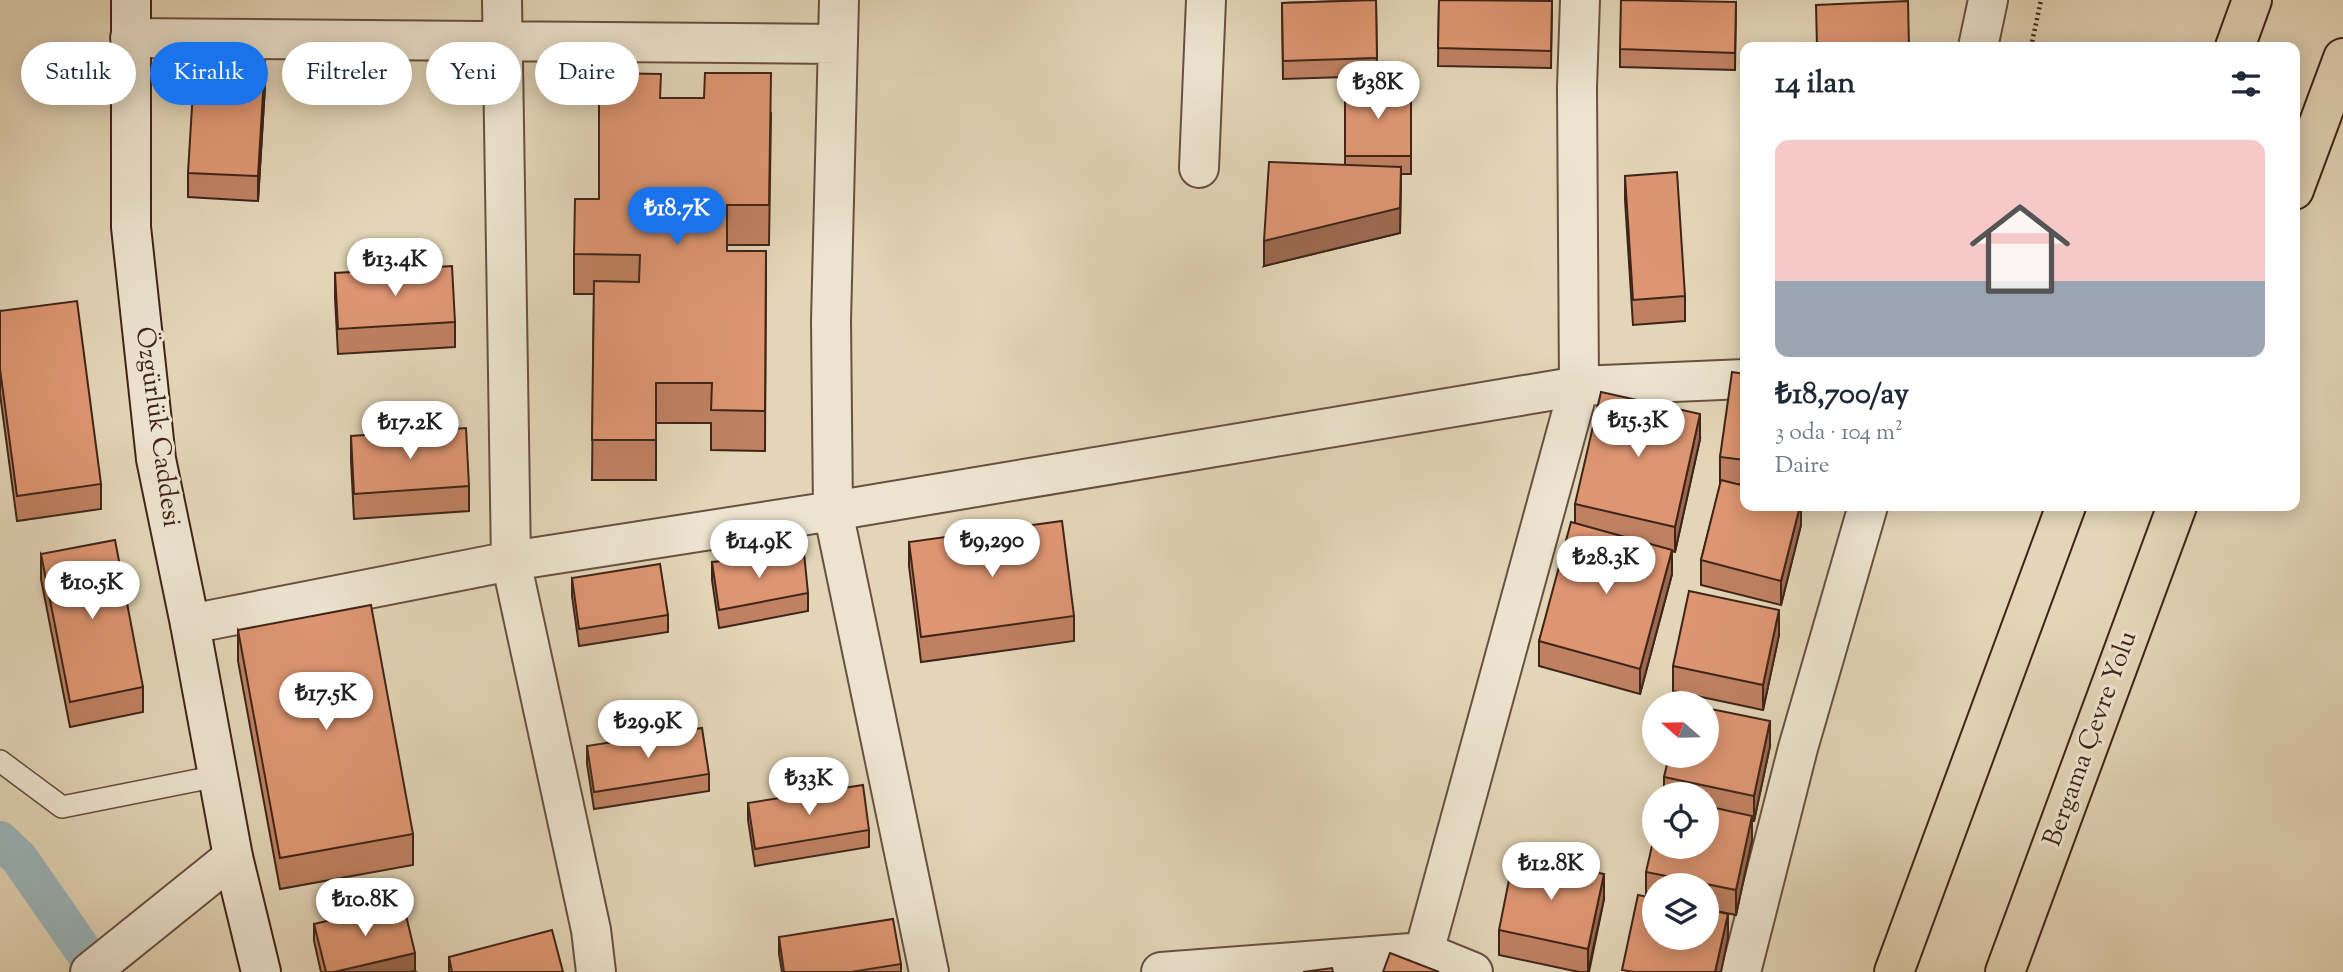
<!DOCTYPE html>
<html lang="tr">
<head>
<meta charset="utf-8">
<style>
	:root { --surface:#fff; --page:#f6f6f7; --text:#1f2937; --muted:#747a83; --line:#e0e1e3; --accent:#1a73e8 }
	body { margin:0; font-family:"Sorts Mill Goudy",serif; background:var(--page); color:var(--text); height:100vh; display:flex; flex-direction:column; font-size:26px; white-space:nowrap }
	* { box-sizing:border-box; margin:0 }
	p { font-size:23px; color:var(--muted) }
	.icon { flex:none; width:38px; height:38px; fill:none; stroke:currentColor; stroke-width:2; stroke-linecap:round; stroke-linejoin:round }
	.map { position:relative; flex:1; overflow:hidden }
	.sheet { position:absolute; left:1740px; top:42px; width:560px; height:469px; display:flex; flex-direction:column; background:var(--surface); border-radius:14px; box-shadow:0 4px 18px #0003 }
	.sheet>* { flex:none }
	.banner { position:absolute; left:21px; top:42px; width:665px; height:63px; display:flex; gap:14px }
	.needle { width:46px; rotate:290deg }
	.controls { position:absolute; left:1642px; top:691px; display:grid; gap:14px }
	.controls a { display:grid; place-items:center; width:77px; height:77px; border-radius:50%; background:var(--surface); box-shadow:0 4px 18px #0003; font-size:35px }
	.price { position:absolute; translate:-50% -60px; padding:0 16px; border-radius:24px; background:#fff; color:#222; font-size:23px; line-height:46px; filter:drop-shadow(0 2px 4px #0008) }
	.price::after { content:''; position:absolute; left:50%; top:42px; width:21px; height:16px; margin-left:-10px; background:inherit; clip-path:polygon(0 0,100% 0,50% 100%) }
	.price.active { background:var(--accent); color:#fff }
	ul { padding:0; list-style:none }
	li { display:grid; align-content:center; gap:14px; height:371px; padding:0 35px }
	li+li { border-top:2px solid var(--line) }
	li span { display:grid; place-items:center; height:217px; border-radius:14px; color:#555 }
	li>.icon { margin-inline-start:auto }
	span .icon { width:126px; height:126px; fill:#fffc; stroke-width:1 }
	li b { font-size:30px }
	h2 { display:flex; justify-content:space-between; align-items:center; height:84px; padding:0 35px; font-size:30px }
	.chip { padding:0 24px; border-radius:32px; background:var(--surface); box-shadow:0 4px 18px #0003; font-size:24px; line-height:63px }
	.chip.active { background:var(--accent); color:#fff }
	.map>svg:first-child { display:block }
</style>
</head>
<body>
<div class="map">
<svg width="2343" height="972" viewBox="0 0 2343 972">
	<rect width="100%" height="100%" fill="#e3d5b7"/>
	<filter id="stains"><feTurbulence type="fractalNoise" baseFrequency=".00286" numOctaves="4"/><feColorMatrix values="0 0 0 0 .2 0 0 0 0 .09 0 0 0 0 .02 0 0 0 .5 -.17"/></filter>
	<radialGradient id="worn" r=".72"><stop offset=".6" stop-color="#630" stop-opacity="0"/><stop offset="1" stop-color="#630" stop-opacity=".3"/></radialGradient>
	<g fill="none" stroke-linecap="round" stroke-linejoin="round">
		<path stroke="#9bb5bb" stroke-width="38" d="M0,840L19,858L98,972"/>
		<g stroke="#685140" stroke-width="24">
			<path id="service" d="M0,761L62,807L218,776"/>
		</g>
		<g stroke="#685140" stroke-width="42">
			<path id="minor" d="M502,0L511,561L833,511L1579,386L1745,379
				M839,0L831,321L833,511L929,972
				M130,38L838,44
				M1978,47L1988,0
				M1199,168L1206,0
				M190,624L511,561L591,930L596,972
				M1424,952L1473,972
				M90,972L233,857
				M1161,972L1424,952L1579,386L1577,87L1580,0
				M1741,972L1798,748L1868,506"/>
		</g>
		<g stroke="#3f2519" stroke-width="42">
			<path id="secondary" d="M131,0V227L156,459L190,624L233,857L261,972"/>
		</g>
		<g stroke="#3f2519" stroke-width="42">
			<path id="trunk" d="M2235,47L2252,0
				M2294,190L2343,58
				M1894,972L2066,506
				M2005,972L2177,506"/>
		</g>
		<path stroke="#3f2519" stroke-width="4.5" stroke-dasharray="2 3.5" stroke-linecap="butt" d="M2031,47L2041,0"/>
		<use href="#service" stroke="#ede4d0" stroke-width="21"/>
		<use href="#minor" stroke="#ede4d0" stroke-width="38"/>
		<use href="#secondary" stroke="#ede4d0" stroke-width="38"/>
		<use href="#trunk" stroke="#e3d5b7" stroke-width="38"/>
	</g>
	<path fill="#bf8162" stroke="#3f2519" stroke-width="2" d="M1376,0L1377,76L1283,79L1282,3Z
		M1439,0L1552,1L1551,68L1438,66Z
		M1736,2L1735,70L1620,67V49Z
		M265,86L258,201L188,197V173Z
		M1345,87H1411V174H1401L1400,233L1264,266L1345,165Z
		M661,98L771,113L769,245H727V251H766L765,451L711,450V423H656V480H592L594,294H574V254L599,199Z
		M1625,176L1685,296V321L1633,325L1625,200Z
		M335,273L455,322V347L338,354L335,298Z
		M0,311L101,484V509L17,521L0,394Z
		M1745,374V485L1738,484L1801,506V525L1781,605L1701,585V560L1721,482H1720V457Z
		M351,436L469,486V511L354,519L351,461Z
		M1700,439L1675,552L1672,551V574L1640,694L1539,666V641L1575,523V504Z
		M909,542L1074,616V641L921,662L909,566Z
		M41,554L143,687V712L70,727L41,579Z
		M712,562L808,593V611L719,628L712,580Z
		M572,578L668,615V632L579,646L572,596Z
		M238,630L413,834V865L280,889L238,661Z
		M1779,635L1763,710L1673,691V666Z
		M587,746L709,774V791L594,809L587,764Z
		M1770,746L1754,821H1752V840L1736,915L1706,909V886H1654V898L1646,896V872L1706,847V794H1664V777Z
		M748,803L869,830V847L755,866L748,820Z
		M1604,899L1589,972H1579L1499,955V930Z
		M314,924L415,971L409,972H321L314,941Z
		M779,937L901,964V972H782L779,954Z
		M449,957L563,972H449Z"/>
	<path fill="#9b6950" stroke="#3f2519" stroke-width="2" d="M265,61V86L258,201V176Z
		M1401,167L1400,233L1264,266V241Z
		M1700,414V439L1675,552V527Z
		M1800,506H1801V525L1781,605V581Z
		M1672,550V574L1640,694V669Z
		M1779,610V635L1763,710V685Z
		M1770,721V746L1754,821V796Z
		M1752,816V840L1736,915V890Z
		M1604,874V899L1588,972V949Z
		M1728,914V938L1721,972H1715Z
		M415,953V971L409,972H334Z"/>
	<path fill="#de9672" stroke="#3f2519" stroke-width="2" d="M1376,0L1377,58L1283,61L1282,3Z
		M1439,0L1552,1L1551,51L1438,48Z
		M1621,0L1736,2L1735,53L1620,49Z
		M1908,1L1909,47H1817L1816,5Z
		M195,57L265,61L258,176L188,173Z
		M599,73L661,74L660,98H704L705,73H771L769,205H727V251H766L765,411L711,410L712,383H656V440H592L594,281L639,282L640,255L574,254L575,199H599Z
		M1345,87H1411V156H1345Z
		M1269,162L1401,167L1400,208L1264,241Z
		M1677,172L1685,296L1633,300L1625,176Z
		M452,266L455,322L338,329L335,273Z
		M77,301L101,484L17,496L0,369V311Z
		M1732,372L1745,374V460L1720,457Z
		M1601,392L1700,414L1675,527L1575,504Z
		M466,428L469,486L354,494L351,436Z
		M1721,480L1745,486V506H1800L1781,581L1701,560Z
		M1062,521L1074,616L921,637L909,542Z
		M1571,522L1672,550L1640,669L1539,641Z
		M115,540L143,687L70,702L41,554Z
		M804,553L808,593L719,610L712,562Z
		M660,564L668,615L579,629L572,578Z
		M1689,591L1779,610L1763,685L1673,666Z
		M371,605L413,834L280,858L238,630Z
		M1706,708L1770,721L1754,796L1664,777L1669,756H1706Z
		M702,728L709,774L594,792L587,746Z
		M863,785L869,830L755,849L748,803Z
		M1706,806L1752,816L1736,890L1646,872L1654,837V847H1706Z
		M1514,855L1604,874L1588,949L1499,930Z
		M1638,895L1654,898V938H1706V909L1728,914L1715,972H1634L1622,970Z
		M403,903L415,953L334,972H326L314,924Z
		M893,919L901,964L851,972H784L779,937Z
		M552,930L563,972H452L449,957Z
		M1390,953L1439,972H1383Z
		M1332,968L1333,972H1303Z"/>
	<g text-anchor="middle" dominant-baseline="central" stroke-width="6" stroke-linejoin="round" paint-order="stroke">
		<g font-size="26" fill="#3f2519" stroke="#ede4d0">
			<text transform="translate(157 427) rotate(82)">Özgürlük Caddesi</text>
			<text transform="translate(2091 739) rotate(-70)">Bergama Çevre Yolu</text>
		</g>
	</g>
	<rect width="100%" height="100%" filter="url(#stains)"/>
	<rect width="100%" height="100%" fill="url(#worn)"/>
</svg>
<div class="controls">
<a><svg class="needle" viewBox="-14 -14 28 28"><path d="M0-13l5 13h-10z" fill="#e53935"/><path d="M0 13l5-13h-10z" fill="#747a83"/></svg></a>
<a><svg class="icon" aria-label="locate" viewBox="0 0 24 24"><circle cx="12" cy="12" r="6"/><path d="M12 2v4M12 18v4M2 12h4M18 12h4"/></svg></a>
<a><svg class="icon" aria-label="layers" viewBox="0 0 24 24"><path d="M12 4l9 5-9 5-9-5zM3 14l9 5 9-5"/></svg></a>
</div>
<b class="price" style="left:1378px;top:121px">₺38K</b>
<b class="price active" style="left:677px;top:247px">₺18.7K</b>
<b class="price" style="left:395px;top:298px">₺13.4K</b>
<b class="price" style="left:1638px;top:459px">₺15.3K</b>
<b class="price" style="left:410px;top:461px">₺17.2K</b>
<b class="price" style="left:992px;top:579px">₺9,290</b>
<b class="price" style="left:759px;top:580px">₺14.9K</b>
<b class="price" style="left:1606px;top:596px">₺28.3K</b>
<b class="price" style="left:92px;top:621px">₺10.5K</b>
<b class="price" style="left:326px;top:732px">₺17.5K</b>
<b class="price" style="left:648px;top:760px">₺29.9K</b>
<b class="price" style="left:809px;top:817px">₺33K</b>
<b class="price" style="left:1551px;top:902px">₺12.8K</b>
<b class="price" style="left:365px;top:938px">₺10.8K</b>
<div class="banner">
<a class="chip">Satılık</a>
<a class="chip active">Kiralık</a>
<a class="chip">Filtreler</a>
<a class="chip">Yeni</a>
<a class="chip">Daire</a>
</div>
<section class="sheet">
<h2>14 ilan<svg class="icon" aria-label="filters" viewBox="0 0 24 24"><path d="M4 7h16M4 17h16"/><circle cx="9" cy="7" r="2"/><circle cx="15" cy="17" r="2"/></svg></h2>
<ul>
<li><span style="background:linear-gradient(#f6c9c9 65%,#9aa5b1 0)"><svg class="icon" aria-label="home" viewBox="0 0 24 24"><path d="M3 11l9-7 9 7M6 9v11h12V9"/></svg></span><div><b>₺18,700/ay</b><p>3 oda · 104 m²</p><p>Daire</p></div></li>
</ul>
</section>
</div>
</body>
</html>
